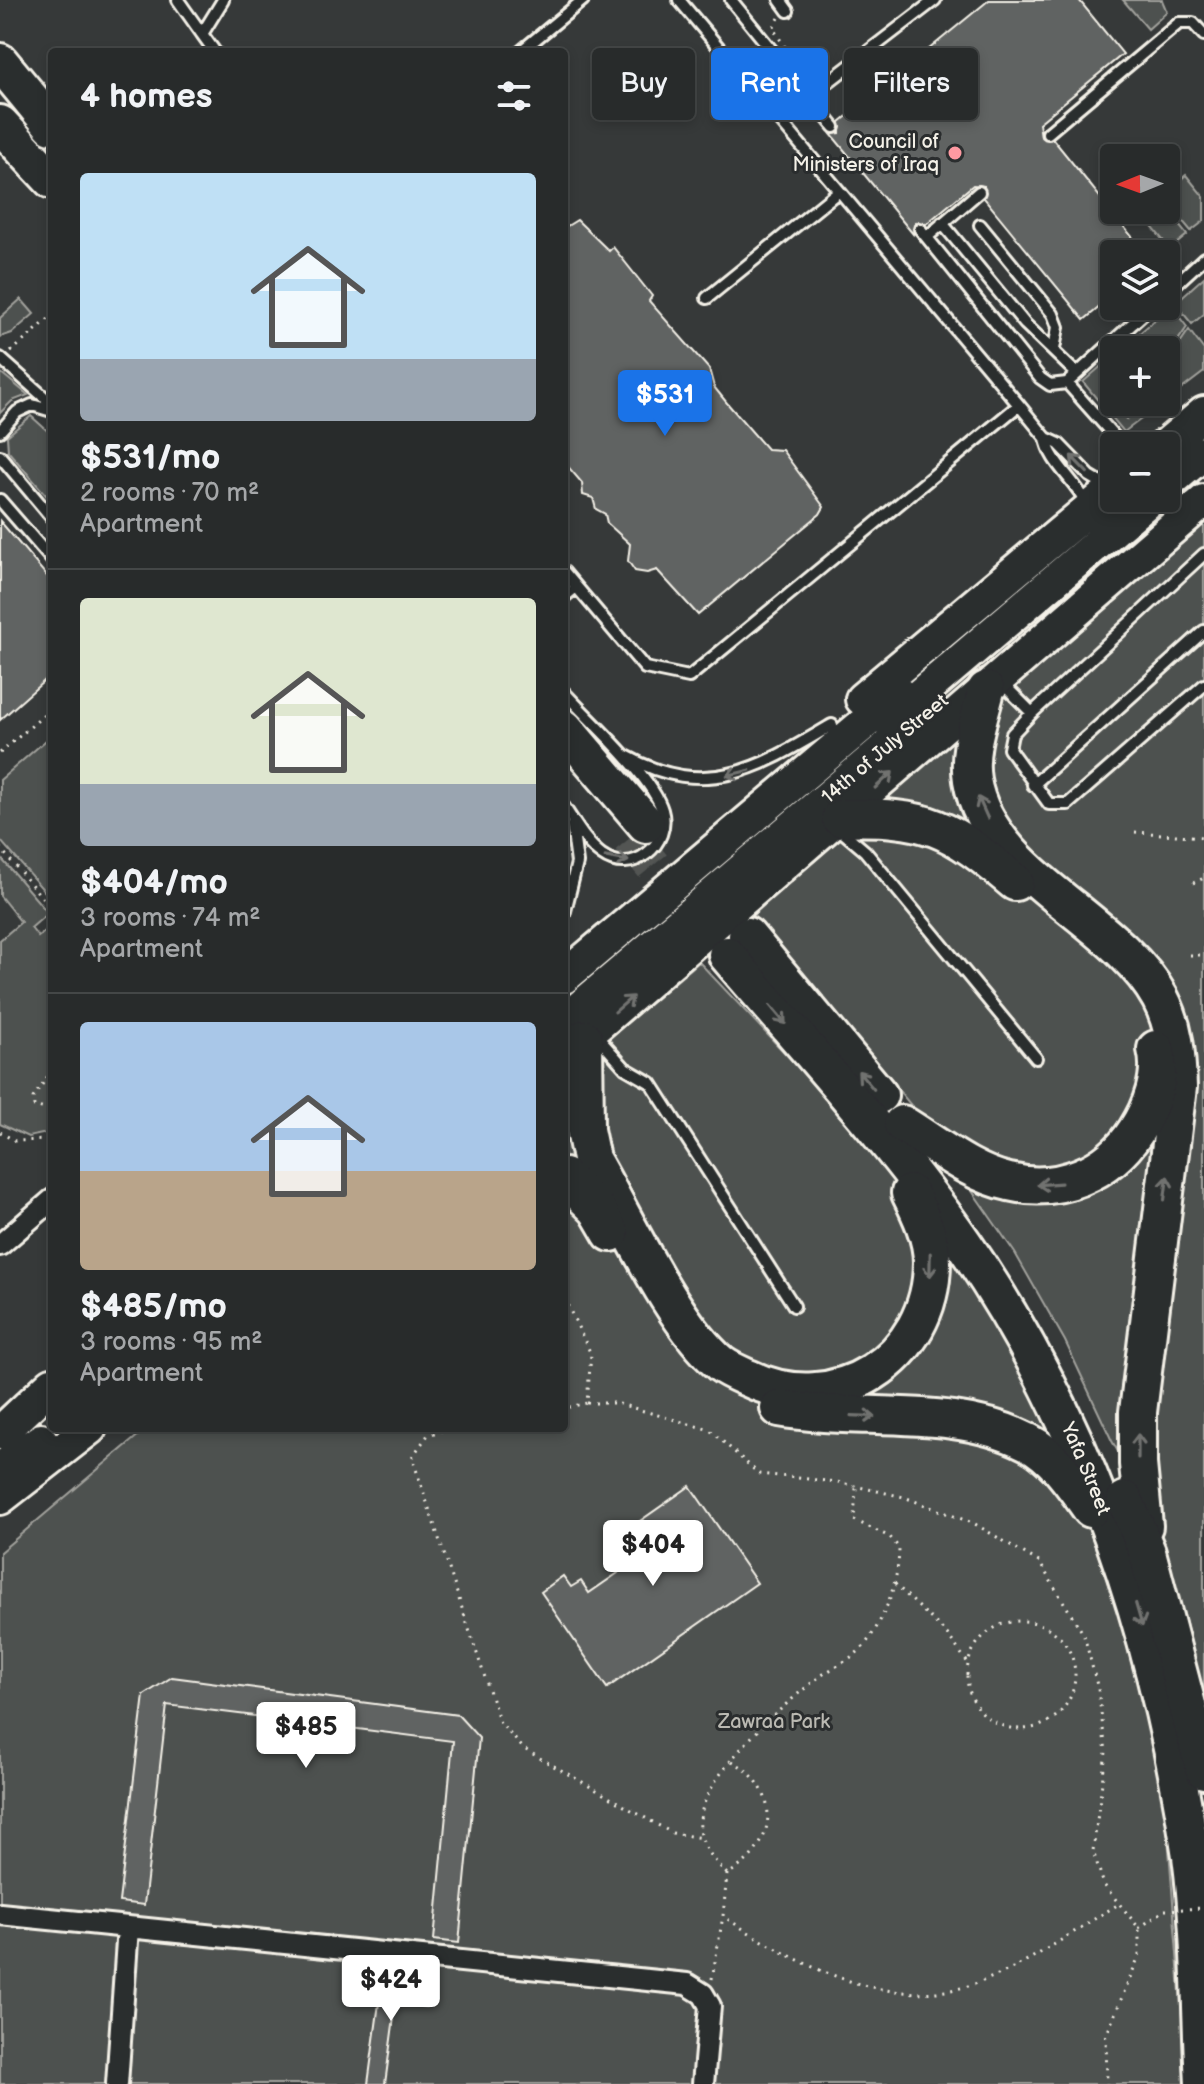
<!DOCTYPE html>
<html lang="en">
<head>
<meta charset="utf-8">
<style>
	:root { --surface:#282b2b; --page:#303333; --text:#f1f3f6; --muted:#a5a7a9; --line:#444747; --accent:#1a73e8 }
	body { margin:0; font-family:"Balsamiq Sans",sans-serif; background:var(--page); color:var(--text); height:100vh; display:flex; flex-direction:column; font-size:30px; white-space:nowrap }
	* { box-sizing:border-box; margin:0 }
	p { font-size:26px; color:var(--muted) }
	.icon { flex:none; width:44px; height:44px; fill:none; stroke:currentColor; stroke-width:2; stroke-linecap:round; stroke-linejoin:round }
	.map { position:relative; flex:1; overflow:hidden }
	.details { position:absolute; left:48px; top:48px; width:520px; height:1384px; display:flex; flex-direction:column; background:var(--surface); border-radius:8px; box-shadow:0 4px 12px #0003,0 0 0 2px var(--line) }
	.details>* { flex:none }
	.top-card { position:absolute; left:592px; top:48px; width:492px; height:72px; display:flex; gap:16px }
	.needle { width:52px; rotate:269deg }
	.tools { position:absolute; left:1100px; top:144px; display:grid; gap:16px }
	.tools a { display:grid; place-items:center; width:80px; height:80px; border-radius:8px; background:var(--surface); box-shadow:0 4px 12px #0003,0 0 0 2px var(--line); font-size:40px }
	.price { position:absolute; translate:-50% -68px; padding:0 18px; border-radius:8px; background:#fff; color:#222; font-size:26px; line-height:52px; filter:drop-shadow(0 2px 4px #0008) }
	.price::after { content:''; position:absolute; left:50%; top:48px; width:24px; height:18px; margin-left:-12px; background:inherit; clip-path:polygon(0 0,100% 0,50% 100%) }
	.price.active { background:var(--accent); color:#fff }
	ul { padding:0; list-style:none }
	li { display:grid; align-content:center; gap:16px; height:424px; padding:0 32px }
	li+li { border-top:2px solid var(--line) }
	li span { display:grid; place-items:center; height:248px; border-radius:8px; color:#555 }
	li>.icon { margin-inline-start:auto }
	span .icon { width:144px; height:144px; fill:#fffc; stroke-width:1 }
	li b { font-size:34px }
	h2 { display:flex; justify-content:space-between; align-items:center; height:96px; padding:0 32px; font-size:34px }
	.chip { padding:0 28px; border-radius:8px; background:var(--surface); box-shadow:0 4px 12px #0003,0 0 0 2px var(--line); font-size:28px; line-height:72px }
	.chip.active { background:var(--accent); color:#fff }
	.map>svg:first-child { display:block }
</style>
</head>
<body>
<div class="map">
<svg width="1204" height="2084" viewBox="0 0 1204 2084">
	<rect width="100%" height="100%" fill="#363939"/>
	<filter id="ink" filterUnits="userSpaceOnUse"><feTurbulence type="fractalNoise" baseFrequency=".0125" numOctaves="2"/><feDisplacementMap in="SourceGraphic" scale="16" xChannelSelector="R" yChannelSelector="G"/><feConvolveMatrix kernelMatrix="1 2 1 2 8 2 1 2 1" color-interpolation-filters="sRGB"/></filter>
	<g filter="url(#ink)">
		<path fill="#4e514f" stroke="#a1a19c" stroke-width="2" d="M1123,0H1162L1167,12L1148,29Z
			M1186,175L1204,197V221L1191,231L1166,201V192Z
			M1166,209L1187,235L1170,249L1141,213Z
			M1204,277V314L1192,324L1175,303Z
			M21,299L34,314L12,333L0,337V318Z
			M1171,306L1187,327L1166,358V350H1120Z
			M1189,330L1204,350V372L1166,401V363Z
			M1114,355V397L1109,390L1106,393L1127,419L1139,402H1164L1124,432L1083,382Z
			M0,372L28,395L12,401L0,413Z
			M31,416L52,435V502L8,451L7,436Z
			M1204,519V1699L1185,1618L1152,1512L1112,1441L1065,1341L1015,1253L920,1116L753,915Z
			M52,735V900L0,840V780Z
			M0,857L48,913L31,928L38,937L52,926V1132L28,1137L0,1124V940L21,922L0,896Z
			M699,962L881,1155L1001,1331L1067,1467L1139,1671L1163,1771L1187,2084H0V1552L147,1428H564V1076Z"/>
		<path fill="#616362" stroke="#f4f1e8" stroke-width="2" d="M989,0H1079L1123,54L1039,123L1041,137L1053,139L1146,254H1114V295L1084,320L984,198V186L973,185L926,224L916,222L913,234L831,134L840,133V122Z
			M577,220L609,251L613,247L652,296L649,301L709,369L714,387L727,403L767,449L782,450L824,507L820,514L698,615L657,570L647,573L635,571L628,561L630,544L607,523L605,514L596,509L593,498L583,495L582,483L564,462V228Z
			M0,521L52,582V674L0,720Z
			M690,1486L757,1583L607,1688L541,1592L563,1576L571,1587L581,1581L589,1593L618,1573L611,1562L619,1556L610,1542Z
			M172,1677L458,1715L479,1738L459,1943L434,1940L453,1741L167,1705L144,1905L119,1902L144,1695Z
			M382,1981L429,1987L426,2007L396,2002L385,2084H368Z"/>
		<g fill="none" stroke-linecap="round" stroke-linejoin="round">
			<path stroke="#525553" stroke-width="36" stroke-dasharray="36 18" stroke-linecap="butt" d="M630,838L713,939"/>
			<g stroke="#f4f1e8" stroke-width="16">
				<path id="lane" d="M178,0L202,34
					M679,0L1019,405
					M731,0L834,127
					M780,0L788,11
					M215,52L202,34L223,0
					M520,52L583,0
					M810,96L935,0
					M1048,133L1179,23H1193L1204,35
					M942,223L1025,324L1077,374
					M980,225L1053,314L1058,327L1054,349
					M920,229L1040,378L1050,385L1067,383L1152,306
					M927,237L979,192
					M1166,293L1204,258
					M707,298L839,191
					M0,358L52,404
					M1067,383L1123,446
					M0,431L17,412L32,405L52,411
					M1046,438C1049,462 1076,481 1086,503
					M0,456L52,518
					M0,500L52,560
					M1204,554L1032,713L1012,734L1009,749L1049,804H1068L1204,685
					M564,572L645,668L689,677L1019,405L1046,438L1059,444L1090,476L1107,486
					M564,597L576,587
					M1002,683L1032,713
					M564,692C589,720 652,776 662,810C672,844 632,877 602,855C586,844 575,823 564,807
					M626,756C707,801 761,767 832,725
					M1033,785L1204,631
					M838,828L865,851L1036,1058
					M564,915L577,863L572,825
					M594,1033L625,1068L651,1083L794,1306"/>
			</g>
			<g stroke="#f4f1e8" stroke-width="26">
				<path id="street" d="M0,1245L52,1200
					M0,1914L128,1927
					M117,2084L128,1927L687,1984L703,1994L710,2006L703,2084"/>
			</g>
			<g stroke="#f4f1e8" stroke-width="38">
				<path id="primary" d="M1165,446L1204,413
					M1166,485L1204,453
					M862,699L1114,488
					M888,722L1151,498
					M564,977L899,694
					M564,1021L922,717
					M564,1054L1204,501
					M0,1433L52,1384
					M0,1469L41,1440
					M0,1498L90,1428"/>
			</g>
			<g stroke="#f4f1e8" stroke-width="42">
				<g id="highway">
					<path d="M0,62L52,125"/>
					<path d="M0,124L52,180"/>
					<path d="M986,690C979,719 967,750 972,780C988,876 1116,917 1160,998C1175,1026 1177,1056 1178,1087L1138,1412V1464L1144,1526"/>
					<path d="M564,728L646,824"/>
					<path d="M840,818C927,815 950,827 1015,882"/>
					<path d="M747,936L879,1095"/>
					<path id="s1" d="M727,955C808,1050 893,1142 964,1244C1090,1427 1159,1638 1191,1856C1201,1931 1200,2009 1204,2084"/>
					<path d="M584,1038L585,1130L591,1159C625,1217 672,1323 721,1364C729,1370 739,1374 748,1378C835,1420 932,1359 932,1262C932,1238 920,1213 910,1193"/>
					<path d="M902,1124C935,1144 971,1174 1009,1182C1059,1194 1109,1173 1136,1131C1151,1108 1163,1076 1156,1049"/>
					<path d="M564,1177L597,1209L611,1233"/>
					<path d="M779,1408C859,1422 954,1404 1028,1442C1055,1456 1073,1484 1091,1509"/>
					<path d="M1125,1500L1147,1552L1204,1770"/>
				</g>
			</g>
			<path stroke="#f4f1e8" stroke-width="3" stroke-dasharray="2 6" stroke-linecap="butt" d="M779,18L773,28L785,47
				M11,352L52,316
				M0,753L52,708
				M1135,832L1204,837
				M0,848L52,909
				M1193,883L1204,878
				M1190,955H1204
				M52,1070L33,1098L34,1106L52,1111
				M0,1132L15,1141L52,1140
				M564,1298L591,1354L587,1403L564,1408
				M587,1403H616L710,1430L759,1474L837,1482L904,1497L975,1524L1039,1562L1084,1635L1098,1689L1106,1752L1093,1851L1104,1885L1139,1928V1956L1106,2036L1107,2084
				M450,1428L428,1435L412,1457L500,1723L524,1749L672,1833L702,1838
				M895,1584L947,1634L968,1663
				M967 1675a54 54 0 1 1 108 0a54 54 0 1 1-108 0Z
				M732,1761C784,1789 777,1849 727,1874C713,1859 698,1843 700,1821C703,1774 783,1705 819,1677C833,1667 854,1658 864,1646C885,1619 899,1581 899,1548L890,1537L854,1520L856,1488
				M727,1874L723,1916C793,1962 882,2011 968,1986C1022,1970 1071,1932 1119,1904
				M1139,1928L1165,1910
				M712,1979L723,1916"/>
			<use href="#lane" stroke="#2a2d2e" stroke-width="10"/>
			<use href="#street" stroke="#2a2d2e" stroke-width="20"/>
			<use href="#primary" stroke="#2a2d2e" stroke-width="32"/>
			<use href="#highway" stroke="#2a2d2e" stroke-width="36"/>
			<path stroke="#f4f1e8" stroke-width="3" stroke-dasharray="2 6" stroke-linecap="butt" d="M1165,1910L1204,1908"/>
		</g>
		<defs><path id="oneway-shaft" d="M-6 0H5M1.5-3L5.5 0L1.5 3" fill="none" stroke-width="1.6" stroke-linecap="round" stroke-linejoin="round" transform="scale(2)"/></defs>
		<g stroke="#71726f">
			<use href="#oneway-shaft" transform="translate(1079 464) rotate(-134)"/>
			<use href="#oneway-shaft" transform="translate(738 773) rotate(167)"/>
			<use href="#oneway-shaft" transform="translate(884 780) rotate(-42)"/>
			<use href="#oneway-shaft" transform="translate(983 808) rotate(-114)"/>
			<use href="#oneway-shaft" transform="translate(617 859) rotate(10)"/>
			<use href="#oneway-shaft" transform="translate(624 1004) rotate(-41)"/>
			<use href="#oneway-shaft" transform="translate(778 1015) rotate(50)"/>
			<use href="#oneway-shaft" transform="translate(866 1080) rotate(-130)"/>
			<use href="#oneway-shaft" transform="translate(1049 1184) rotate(176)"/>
			<use href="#oneway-shaft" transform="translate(1166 1188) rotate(-83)"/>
			<use href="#oneway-shaft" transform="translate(930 1265) rotate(91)"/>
			<use href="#oneway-shaft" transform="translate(863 1416) rotate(2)"/>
			<use href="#oneway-shaft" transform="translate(1138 1446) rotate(-90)"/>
			<use href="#oneway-shaft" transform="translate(1139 1615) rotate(74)"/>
		</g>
	</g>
	<circle fill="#ff9aa2" stroke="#2a2d2e" stroke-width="3" cx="955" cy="153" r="8"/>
	<g text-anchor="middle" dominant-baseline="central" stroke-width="6" stroke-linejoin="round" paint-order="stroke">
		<g font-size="20" fill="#f4f1e8" stroke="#2a2d2e" text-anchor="end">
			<text x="939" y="142">Council of<tspan x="939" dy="23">Ministers of Iraq</tspan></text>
		</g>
		<g font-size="20" fill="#f4f1e8" stroke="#2a2d2e">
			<text transform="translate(885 749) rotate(-40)">14th of July Street</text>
			<text stroke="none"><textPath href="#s1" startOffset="630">Yafa Street</textPath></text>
		</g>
		<g font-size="20" fill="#bab9b2" stroke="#2a2d2e">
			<text x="774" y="1722">Zawraa Park</text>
		</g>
	</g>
</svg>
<div class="tools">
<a><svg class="needle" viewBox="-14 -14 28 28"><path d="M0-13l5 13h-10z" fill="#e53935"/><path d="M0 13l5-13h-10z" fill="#a5a7a9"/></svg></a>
<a><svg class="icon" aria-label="layers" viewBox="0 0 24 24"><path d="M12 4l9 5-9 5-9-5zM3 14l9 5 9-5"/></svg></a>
<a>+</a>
<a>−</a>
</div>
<b class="price active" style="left:665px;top:438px">$531</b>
<b class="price" style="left:653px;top:1588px">$404</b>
<b class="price" style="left:306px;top:1770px">$485</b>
<b class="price" style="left:391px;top:2023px">$424</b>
<div class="top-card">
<a class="chip">Buy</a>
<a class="chip active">Rent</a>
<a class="chip">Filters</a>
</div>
<section class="details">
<h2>4 homes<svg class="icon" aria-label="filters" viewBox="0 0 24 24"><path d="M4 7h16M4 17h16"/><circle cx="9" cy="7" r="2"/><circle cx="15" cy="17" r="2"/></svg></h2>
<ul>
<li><span style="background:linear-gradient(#bfe0f5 75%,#9aa5b1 0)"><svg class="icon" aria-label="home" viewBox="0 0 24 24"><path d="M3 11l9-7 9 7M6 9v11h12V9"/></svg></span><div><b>$531/mo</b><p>2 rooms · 70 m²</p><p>Apartment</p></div></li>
<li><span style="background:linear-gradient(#dfe7d0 75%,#9aa5b1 0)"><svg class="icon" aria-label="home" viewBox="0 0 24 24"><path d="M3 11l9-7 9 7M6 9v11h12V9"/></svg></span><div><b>$404/mo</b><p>3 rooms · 74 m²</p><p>Apartment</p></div></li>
<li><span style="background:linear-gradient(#a9c7e8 60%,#b9a48a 0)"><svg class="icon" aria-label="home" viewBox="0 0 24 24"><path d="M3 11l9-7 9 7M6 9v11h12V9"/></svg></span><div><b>$485/mo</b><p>3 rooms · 95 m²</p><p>Apartment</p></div></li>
</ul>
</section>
</div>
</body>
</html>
